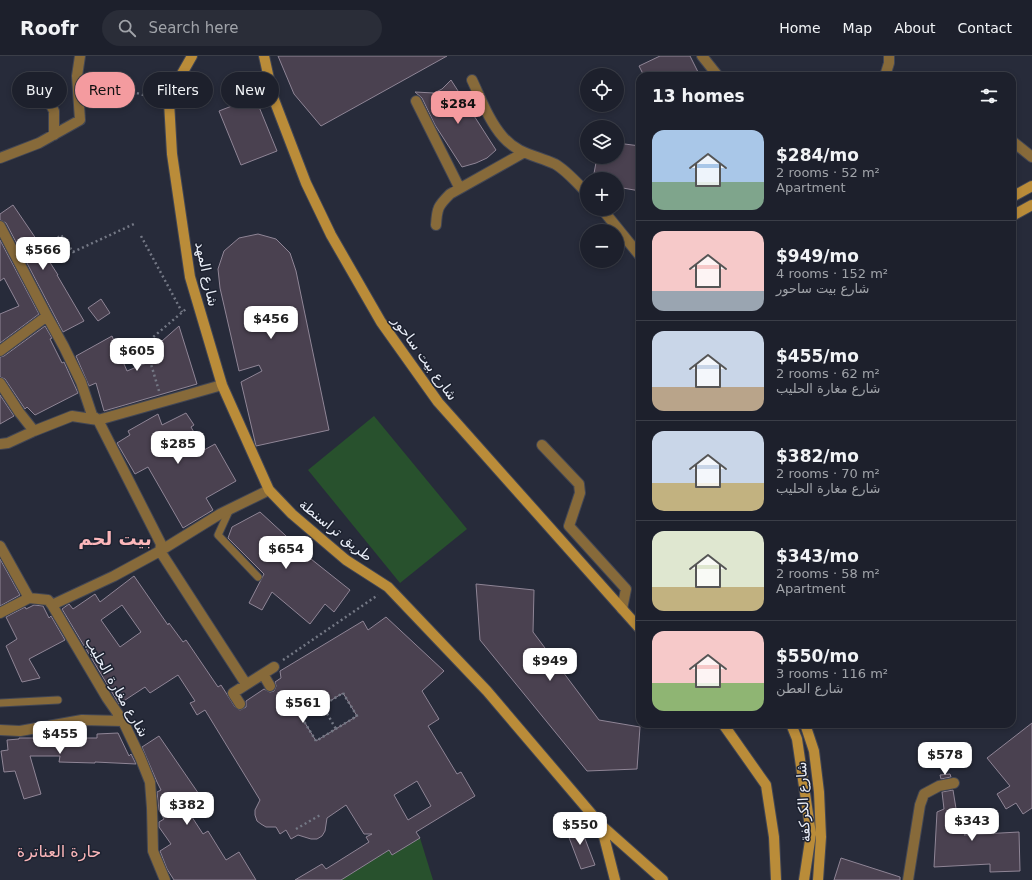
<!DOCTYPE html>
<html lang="en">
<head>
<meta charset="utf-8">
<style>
	:root { --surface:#1d202c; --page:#2a2d38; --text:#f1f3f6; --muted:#a0a3a9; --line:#3b3e48; --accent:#f49b9f }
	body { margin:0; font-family:"DejaVu Sans","Noto Naskh Arabic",sans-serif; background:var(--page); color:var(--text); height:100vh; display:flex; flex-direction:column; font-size:15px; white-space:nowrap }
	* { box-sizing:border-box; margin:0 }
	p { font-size:13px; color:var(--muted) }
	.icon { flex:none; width:22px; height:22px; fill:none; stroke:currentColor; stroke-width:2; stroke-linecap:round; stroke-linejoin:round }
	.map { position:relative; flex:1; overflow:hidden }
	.panel { position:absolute; left:636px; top:16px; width:380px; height:656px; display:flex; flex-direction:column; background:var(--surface); border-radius:12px; box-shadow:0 2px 6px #0003,0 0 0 1px var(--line) }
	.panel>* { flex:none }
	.hud { position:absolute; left:12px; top:16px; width:380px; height:36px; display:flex; gap:8px }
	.fabs { position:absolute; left:580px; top:12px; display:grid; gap:8px }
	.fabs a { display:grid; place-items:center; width:44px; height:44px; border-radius:50%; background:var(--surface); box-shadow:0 2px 6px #0003,0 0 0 1px var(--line); font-size:20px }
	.price { position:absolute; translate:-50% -34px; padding:0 9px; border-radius:8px; background:#fff; color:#222; font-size:13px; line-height:26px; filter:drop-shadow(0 1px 2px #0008) }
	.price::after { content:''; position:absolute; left:50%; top:24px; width:12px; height:9px; margin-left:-6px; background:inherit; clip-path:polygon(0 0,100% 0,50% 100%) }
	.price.current { background:var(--accent); color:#111 }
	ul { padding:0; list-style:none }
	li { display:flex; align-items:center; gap:12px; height:100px; padding:0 16px }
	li+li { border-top:1px solid var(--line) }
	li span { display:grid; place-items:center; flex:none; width:112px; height:80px; border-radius:12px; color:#555 }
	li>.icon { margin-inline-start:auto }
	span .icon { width:48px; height:48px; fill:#fffc; stroke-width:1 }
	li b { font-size:17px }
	h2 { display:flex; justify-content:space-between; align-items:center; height:48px; padding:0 16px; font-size:17px }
	.chip { padding:0 14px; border-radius:18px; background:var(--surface); box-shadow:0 2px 6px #0003,0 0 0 1px var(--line); font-size:14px; line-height:36px }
	.chip.current { background:var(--accent); color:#111 }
	header { display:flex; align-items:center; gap:24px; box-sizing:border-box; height:56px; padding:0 20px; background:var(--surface); border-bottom:1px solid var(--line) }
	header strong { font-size:19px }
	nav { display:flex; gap:22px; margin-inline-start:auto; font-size:14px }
	.search { width:280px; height:36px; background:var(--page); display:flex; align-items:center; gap:10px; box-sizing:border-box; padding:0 14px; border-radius:22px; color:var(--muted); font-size:15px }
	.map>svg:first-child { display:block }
</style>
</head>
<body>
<header>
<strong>Roofr</strong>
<div class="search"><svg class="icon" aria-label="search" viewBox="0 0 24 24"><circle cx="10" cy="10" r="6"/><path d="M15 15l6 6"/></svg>Search here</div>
<nav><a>Home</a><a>Map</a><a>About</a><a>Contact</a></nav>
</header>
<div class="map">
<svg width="1032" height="824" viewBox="0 0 1032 824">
	<rect width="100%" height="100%" fill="#272b3a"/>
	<path fill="#28512d" d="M374,360L467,473L400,527L308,414Z
		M420,782L433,824H341L389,794L392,799Z"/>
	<path fill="#4a4150" stroke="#8f8596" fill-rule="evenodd" d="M278,0H447L321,70L294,38Z
		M660,0H690L700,20H644L639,10Z
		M451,24L496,94L487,102L476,107L462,111L435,69L422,42L415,36L434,37L442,33Z
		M255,41L277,95L241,109L219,55Z
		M617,87L640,90V135L617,131V123H593L597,101H617Z
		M13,149L43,193L42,194L58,219H57L84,265L63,276L6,167L0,164V158Z
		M258,178L276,183L290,197L296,215L329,374L256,390L241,326L262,315L259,309L239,315L220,232L218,213L224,195L239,182Z
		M0,184L39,258L0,287V258L19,250L4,222L0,225Z
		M101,243L110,257L98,265L88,252Z
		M45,270L52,282L50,283L62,307L64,306L78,337L35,359L27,351L25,353L5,323L0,321V301L4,300Z
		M179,270L197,328L104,355L96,327L89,330L76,300L112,280L127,315L156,303L153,293Z
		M0,339L14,360L0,368Z
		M186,357L194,369L191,371L204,394L215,388L236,425L206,442L213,454L183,472L148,411L135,418L117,387L130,379L128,375L158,358L162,369Z
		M260,456L311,503L350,534L334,556L325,548L310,568L272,536L262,554L249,547L264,518L228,482L232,471Z
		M0,503L20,539L0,550Z
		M134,520L168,569L169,567L183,586L186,584L218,631L221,629L235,651L240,654L246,651V645L264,633L270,636L274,635L276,630L275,626L281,622L280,615L363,565L368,574L386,561L444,615L422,635L439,663L428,670L457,718L461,716L475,740L416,776L420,782L392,799L389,794L341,824H295L322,808L326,813L369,786L366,781L372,778H364L346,749L327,762L325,775L322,780L317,783H311L298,779L291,783L286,774L280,778L276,771H266L261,768L257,765L255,759V754L260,744L205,654L197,659L190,647L195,645L178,619L150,637L145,631L119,648L62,553L69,548L73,553L95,538L100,546ZM122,549L141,576L120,591L101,564ZM343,637L357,660L316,685L302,662ZM417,725L431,750L408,764L394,739Z
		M476,528L534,534L533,576L599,664L640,671L637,713L587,715L480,584Z
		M34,549L43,550L49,562L51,560L65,584L29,603L40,622L22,626L6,590L17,583L6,561L25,551L26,553Z
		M1032,667V752L1023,758L1016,747L1006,753L997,738L1010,730L987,702Z
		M118,677L129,700L131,698L136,708L95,706V707L59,706L60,700H30L41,738L24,743L15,715L4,716L1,695L8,694L7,684L19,683V682H97V678Z
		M159,680L203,744L188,755L203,778L208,775L226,804L239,796L256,824H174L167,813L160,795L171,788L159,771V766L164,763L159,754L157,736L161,734L157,726L142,691Z
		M950,718L951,721L941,723L940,719Z
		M953,734L958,765L990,763L964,779L1019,776L1020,815L990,816V808L934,811L937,756L944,753L942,736Z
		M579,767L595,809L581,813L565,771Z
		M841,802L900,821V824H834Z"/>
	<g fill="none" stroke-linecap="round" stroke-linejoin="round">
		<g stroke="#424654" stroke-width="9">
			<path id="lane" d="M229,455L218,479L258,521
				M0,647L58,644"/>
		</g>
		<g stroke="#424654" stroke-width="12">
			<path id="street" d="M702,0L718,20
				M885,20L889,7V0
				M472,24C481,43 489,65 503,81C518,98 535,99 555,108C566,114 578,128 587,137
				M25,27L37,28L47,42L54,55V79
				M416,45L459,131
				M1012,85L1032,101
				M0,102L39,87L80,64L77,20L80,0
				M602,153L640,200
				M436,169C437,152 438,150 450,138L523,97
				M0,170L47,260L64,291L81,326L92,359L98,364L161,488L160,495L246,628
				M0,295L47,260
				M0,327L19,356L34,375
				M0,388L8,387L34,375L72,360L98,364L222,329
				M542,389L579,428L580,437L569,470L626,533L622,553
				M0,490L29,542
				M52,549L107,642L123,665L140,701L150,726L152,752L153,795L165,824
				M0,557L29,542L48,544L52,549L114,520L160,495L220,458L269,434
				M263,618L270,630
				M240,648L233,637L274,611
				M0,674L20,675L82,664L123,665
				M908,824L920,749L924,738L939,730L954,727"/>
		</g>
		<g stroke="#424654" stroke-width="12">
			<path id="secondary" d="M192,0L176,28L169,46L172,98L190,221L222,329L269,434L292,458L346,504L388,531L487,635L601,769L663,824
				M264,0L273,41L306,127L331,179L381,266L438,346L640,573
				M1012,141L1032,130
				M1012,160L1032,149
				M723,668L766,729L774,781L776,824
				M791,668L797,683L811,778L804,824
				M805,668L814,695L819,736L821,781L818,824
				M601,769L615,824"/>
		</g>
		<path stroke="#747885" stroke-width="2.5" stroke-dasharray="2 3" stroke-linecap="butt" d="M89,23L157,43
			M141,180L182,256
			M30,203L45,193L61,179L73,196L134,168
			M159,335L145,288L186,253
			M283,604L378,539
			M343,637L357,660L316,685L302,662Z
			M322,649L336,673
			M296,773L322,758"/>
		<use href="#lane" stroke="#876a3a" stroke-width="7"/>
		<use href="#street" stroke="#876a3a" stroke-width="10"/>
		<use href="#secondary" stroke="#ba8c39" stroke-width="10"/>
	</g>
	<g text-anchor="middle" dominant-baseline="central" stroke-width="3" stroke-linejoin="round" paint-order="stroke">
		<g font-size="14" fill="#e9edf7" stroke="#1d2230">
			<text transform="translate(207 218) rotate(78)">شارع المهد</text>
			<text transform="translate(425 302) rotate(54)">شارع بيت ساحور</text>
			<text transform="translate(336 474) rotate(39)">طريق تراسنطة</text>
			<text transform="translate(117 631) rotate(60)">شارع مغارة الحليب</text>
			<text transform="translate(803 746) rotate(-93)">شارع الكركفة</text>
		</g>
		<g font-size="16" fill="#fcb7ba" stroke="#1d2230">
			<text x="59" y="795">حارة العناترة</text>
		</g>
		<g font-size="18" font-weight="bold" fill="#fcb7ba" stroke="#1d2230">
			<text x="115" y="482">بيت لحم</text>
		</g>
	</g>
</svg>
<div class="fabs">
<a><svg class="icon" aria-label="locate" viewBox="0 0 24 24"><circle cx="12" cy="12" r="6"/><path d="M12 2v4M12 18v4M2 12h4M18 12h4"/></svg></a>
<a><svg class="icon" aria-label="layers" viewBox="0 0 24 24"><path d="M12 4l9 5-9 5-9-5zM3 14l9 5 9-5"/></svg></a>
<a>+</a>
<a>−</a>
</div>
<b class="price current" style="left:458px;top:69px">$284</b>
<b class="price" style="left:43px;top:215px">$566</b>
<b class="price" style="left:271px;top:284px">$456</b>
<b class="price" style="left:137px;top:316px">$605</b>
<b class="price" style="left:178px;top:409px">$285</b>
<b class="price" style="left:286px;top:514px">$654</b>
<b class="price" style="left:550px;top:626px">$949</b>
<b class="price" style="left:303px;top:668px">$561</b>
<b class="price" style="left:60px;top:699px">$455</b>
<b class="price" style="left:945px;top:720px">$578</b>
<b class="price" style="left:187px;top:770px">$382</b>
<b class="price" style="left:972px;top:786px">$343</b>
<b class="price" style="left:580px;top:790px">$550</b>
<div class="hud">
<a class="chip">Buy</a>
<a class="chip current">Rent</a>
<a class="chip">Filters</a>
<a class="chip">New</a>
</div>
<section class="panel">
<h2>13 homes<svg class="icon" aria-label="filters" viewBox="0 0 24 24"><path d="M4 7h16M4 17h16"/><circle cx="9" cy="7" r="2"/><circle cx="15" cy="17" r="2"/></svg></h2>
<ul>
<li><span style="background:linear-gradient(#a9c7e8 65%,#7fa58c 0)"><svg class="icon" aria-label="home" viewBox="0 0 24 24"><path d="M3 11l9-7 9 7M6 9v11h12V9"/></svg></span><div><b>$284/mo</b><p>2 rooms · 52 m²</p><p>Apartment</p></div></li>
<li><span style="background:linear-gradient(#f6c9c9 75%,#9aa5b1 0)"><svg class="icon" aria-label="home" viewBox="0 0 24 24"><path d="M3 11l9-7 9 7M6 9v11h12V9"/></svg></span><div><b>$949/mo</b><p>4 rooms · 152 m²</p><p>شارع بيت ساحور</p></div></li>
<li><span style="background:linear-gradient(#c9d6e8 70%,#b9a48a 0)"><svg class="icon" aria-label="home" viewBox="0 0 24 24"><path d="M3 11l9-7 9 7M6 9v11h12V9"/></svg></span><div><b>$455/mo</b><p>2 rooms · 62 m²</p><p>شارع مغارة الحليب</p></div></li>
<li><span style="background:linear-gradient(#c9d6e8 65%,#c2b280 0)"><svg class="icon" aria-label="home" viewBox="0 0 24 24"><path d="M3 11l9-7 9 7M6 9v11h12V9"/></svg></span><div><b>$382/mo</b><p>2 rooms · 70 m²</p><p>شارع مغارة الحليب</p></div></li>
<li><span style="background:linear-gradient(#dfe7d0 70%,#c2b280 0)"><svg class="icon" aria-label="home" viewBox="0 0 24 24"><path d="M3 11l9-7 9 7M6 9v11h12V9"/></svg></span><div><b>$343/mo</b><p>2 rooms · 58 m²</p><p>Apartment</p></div></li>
<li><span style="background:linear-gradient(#f6c9c9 65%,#8fb573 0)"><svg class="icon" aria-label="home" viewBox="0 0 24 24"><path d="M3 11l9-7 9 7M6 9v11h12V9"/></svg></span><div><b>$550/mo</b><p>3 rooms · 116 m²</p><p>شارع العطن</p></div></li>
</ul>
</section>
</div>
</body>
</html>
